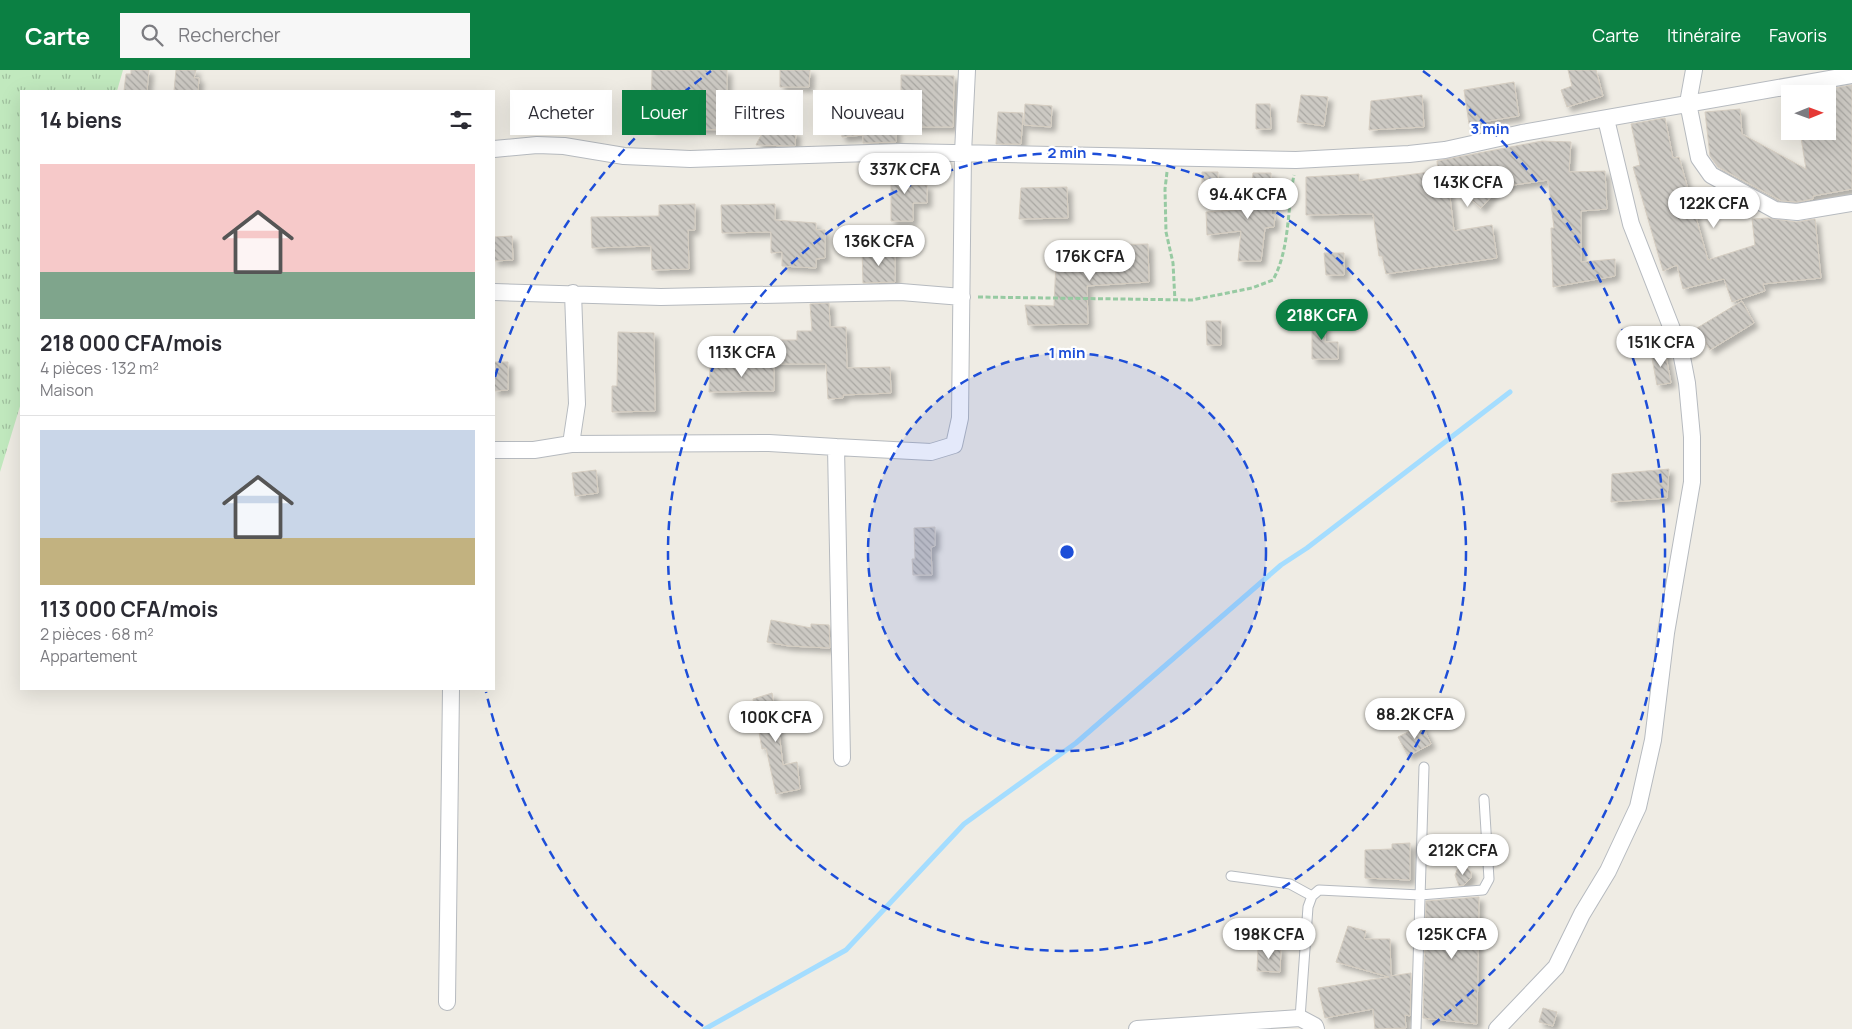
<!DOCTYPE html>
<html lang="fr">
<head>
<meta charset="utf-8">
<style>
	:root { --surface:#fff; --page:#f7f7f7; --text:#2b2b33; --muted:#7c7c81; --line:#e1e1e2; --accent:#0b8043 }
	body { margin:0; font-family:Manrope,sans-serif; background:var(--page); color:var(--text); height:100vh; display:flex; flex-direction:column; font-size:19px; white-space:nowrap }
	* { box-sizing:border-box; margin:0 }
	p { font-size:16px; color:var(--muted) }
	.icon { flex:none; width:28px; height:28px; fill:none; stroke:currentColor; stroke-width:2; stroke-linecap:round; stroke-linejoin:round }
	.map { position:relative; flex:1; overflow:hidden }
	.drawer { position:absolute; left:20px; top:20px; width:475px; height:600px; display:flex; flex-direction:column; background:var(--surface); border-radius:0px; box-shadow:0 5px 20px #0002 }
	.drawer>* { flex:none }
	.top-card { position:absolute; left:510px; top:20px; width:475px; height:45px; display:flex; gap:10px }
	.needle { width:32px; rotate:89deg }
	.controls { position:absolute; left:1781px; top:15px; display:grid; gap:10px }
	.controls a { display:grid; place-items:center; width:55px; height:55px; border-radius:0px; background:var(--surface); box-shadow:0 5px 20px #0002; font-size:25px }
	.price { position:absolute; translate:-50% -42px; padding:0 11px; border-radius:18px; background:#fff; color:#222; font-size:16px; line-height:32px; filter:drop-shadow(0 1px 2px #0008) }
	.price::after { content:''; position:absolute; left:50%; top:30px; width:15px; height:11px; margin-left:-8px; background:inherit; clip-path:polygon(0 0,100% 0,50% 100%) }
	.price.selected { background:var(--accent); color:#fff }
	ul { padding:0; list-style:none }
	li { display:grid; align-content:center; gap:10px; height:265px; padding:0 20px }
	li+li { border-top:1px solid var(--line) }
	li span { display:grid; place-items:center; height:155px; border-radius:0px; color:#555 }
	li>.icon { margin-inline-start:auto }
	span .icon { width:90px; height:90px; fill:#fffc; stroke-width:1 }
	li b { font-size:21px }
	h2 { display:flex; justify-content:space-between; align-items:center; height:60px; padding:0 20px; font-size:21px }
	.chip { padding:0 18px; border-radius:0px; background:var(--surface); box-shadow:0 5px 20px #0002; font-size:18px; line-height:45px }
	.chip.selected { background:var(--accent); color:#fff }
	header { display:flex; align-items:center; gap:30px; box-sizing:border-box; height:70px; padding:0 25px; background:var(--accent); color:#fff }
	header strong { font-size:24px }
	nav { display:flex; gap:28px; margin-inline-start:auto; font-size:18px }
	.search { width:350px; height:45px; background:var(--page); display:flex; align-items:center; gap:12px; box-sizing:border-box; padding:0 18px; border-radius:0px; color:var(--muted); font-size:19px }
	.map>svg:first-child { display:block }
</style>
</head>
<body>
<header>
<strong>Carte</strong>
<div class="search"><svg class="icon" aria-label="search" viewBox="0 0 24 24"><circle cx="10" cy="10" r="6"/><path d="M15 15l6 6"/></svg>Rechercher</div>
<nav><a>Carte</a><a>Itinéraire</a><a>Favoris</a></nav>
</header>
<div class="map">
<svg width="1852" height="959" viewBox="0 0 1852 959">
	<defs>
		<pattern id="grass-tufts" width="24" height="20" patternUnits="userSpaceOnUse" patternTransform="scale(1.25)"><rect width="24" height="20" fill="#c1e9be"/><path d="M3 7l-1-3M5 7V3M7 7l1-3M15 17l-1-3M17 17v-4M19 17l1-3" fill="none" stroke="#a0c09e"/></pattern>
		<pattern id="building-back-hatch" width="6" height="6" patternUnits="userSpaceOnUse" patternTransform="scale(1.25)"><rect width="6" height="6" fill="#ccc9c3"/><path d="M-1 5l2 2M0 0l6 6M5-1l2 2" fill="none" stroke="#a9a7a2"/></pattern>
		<filter id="shadow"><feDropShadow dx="4.5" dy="4.5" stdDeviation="2.5" flood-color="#0004"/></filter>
	</defs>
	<rect width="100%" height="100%" fill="#efece4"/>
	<path fill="url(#grass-tufts)" d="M0,0H123L117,21H21V333L0,402Z"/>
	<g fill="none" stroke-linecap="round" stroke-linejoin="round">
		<path stroke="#a4ddff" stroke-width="5" d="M705,959L846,880L964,754L1076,673L1281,495L1307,478L1510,322"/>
	</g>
	<path fill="url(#building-back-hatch)" stroke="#d5cdc1" filter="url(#shadow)" d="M131,0H149L147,21H124L126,4H131Z
		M176,0H196L194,8H199L198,21H174Z
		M652,0H727V42L759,44V60L651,59Z
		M780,0H810L809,17H780Z
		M1568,0H1596L1603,26L1567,37L1561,20L1572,16Z
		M901,5L954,6L953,57H901Z
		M1514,12L1519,46L1469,54L1464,20Z
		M1852,15V119L1813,126V129L1797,132L1782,131L1718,97L1710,86L1705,42L1740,39L1742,64L1806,99L1800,61H1828V19Z
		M1301,25L1328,27L1324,56L1297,52Z
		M1422,25L1424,57L1369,60L1371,31Z
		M1025,34L1052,36L1051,57L1024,55Z
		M1256,34H1270L1271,59H1256Z
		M998,42L1023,43L1021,74H996Z
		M840,45L896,46V72L863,73V65L842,67Z
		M1665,48L1673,88L1679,87L1708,190L1755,175L1752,149L1768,148L1796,152L1815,149L1821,208L1763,214L1765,221L1732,232L1724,209L1683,219L1677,195L1663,201L1633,97L1640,95L1631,54Z
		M764,59L796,62L795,76L756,75Z
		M1542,71L1571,72L1569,102L1605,101L1607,139L1581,141V192L1615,189V206L1553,217L1551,158H1554L1548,110L1500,117L1481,138L1448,110L1454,161L1492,155L1497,188L1386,204L1382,186H1379L1373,144L1306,145V107L1359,104V111L1438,101L1437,91Z
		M891,98H912V115H927V133H913V151H891Z
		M1202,102H1218V115L1202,116Z
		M1253,103H1271V145H1275L1274,157L1265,158L1261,191H1238L1241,161L1207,165L1206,142L1249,139Z
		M1067,117L1068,148L1019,149L1021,118Z
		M695,134V160H688L689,199L652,200L651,176L592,178L591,147L659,146V135Z
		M775,134V150L816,153V160H825V188L816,189V198L782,196V182L771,183V162L722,163L721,135Z
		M512,166L513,190L494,191V167Z
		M1148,174L1149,212L1087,216L1088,254L1028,255L1025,235L1054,236L1056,191L1092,186L1094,175Z
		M862,181H895V212L863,213Z
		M1324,183H1344V205H1326Z
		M1742,231L1754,253L1710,280L1697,258Z
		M829,233L830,257H846L847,298L890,297L891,323L843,325V328L828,329L826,294H769V270H797V261H812L810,234Z
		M1312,245H1325V272H1338V289H1312Z
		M1206,251H1221V275H1207Z
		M618,262L654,263L655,341L612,342V316H617Z
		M1665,281L1671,313L1657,315L1651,283Z
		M494,292H508V320L494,321Z
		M774,294V321L709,322L710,295Z
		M1669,399L1667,428L1611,432L1612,404Z
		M596,400L598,423L575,426L572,403Z
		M935,457V476L931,477L932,505H913L912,489H915L914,458Z
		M771,550L811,558V554L829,555L830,578L789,576L767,572Z
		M772,623L775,641L794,639L796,652L778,655L783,695L797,692L800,719L776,724L766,678L762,679L753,629Z
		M1422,655L1431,674L1408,686L1398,667Z
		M1410,773V810L1365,808V780L1392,779V774Z
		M1462,797L1467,798L1471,802V808L1464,815L1459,816L1455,805L1457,800Z
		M1479,827L1477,954L1423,948L1426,831Z
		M1348,856L1366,861L1364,869H1390L1391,906L1411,903L1410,946L1405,945L1406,958L1375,959L1373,939L1325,948L1318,918L1389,907L1336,892Z
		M1258,877L1281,878L1280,902L1257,901Z
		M1543,938L1557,942L1553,956L1539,952Z"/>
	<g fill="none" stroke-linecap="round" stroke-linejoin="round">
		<g stroke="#b6babf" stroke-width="11">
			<path id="service" d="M1231,806L1290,814L1312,826
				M1300,948L1308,837L1312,826L1319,820L1420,825L1483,820L1489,809L1484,729
				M1416,959L1424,697"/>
		</g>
		<g stroke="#b6babf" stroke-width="18">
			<path id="minor" d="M1694,0L1688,33L1699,88L1711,105L1775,140L1797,142L1852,133
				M494,79L537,75L564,76L624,86L690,89L901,82L1296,90L1409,84L1445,80L1522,63L1852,5
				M494,222L661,227L901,222L962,227
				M571,374L769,373L836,377
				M494,380H534L571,374L577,334L573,223
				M842,688L836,377L931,382L954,375L960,348L963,83L967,0
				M447,932L451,619
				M1137,959L1300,948L1315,956L1316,959
				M1497,959L1556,897L1582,844L1608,801L1638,737L1653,670L1666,563L1692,412V367L1687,313L1681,282L1631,154L1606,49"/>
		</g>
		<path stroke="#97caa2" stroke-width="3" stroke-dasharray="5 2.5" stroke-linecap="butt" d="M1167,102L1165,119L1166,162L1173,193L1175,231
			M978,227L1192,230L1252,218L1273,210C1290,179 1287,140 1294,105"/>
		<use href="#service" stroke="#fff" stroke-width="9"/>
		<use href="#minor" stroke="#fff" stroke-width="16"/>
	</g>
	<circle cx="1067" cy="482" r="199" fill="#1d4ed8" fill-opacity=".12"/>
	<g fill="none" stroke="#1d4ed8" stroke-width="2.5" stroke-dasharray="9 6">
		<circle cx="1067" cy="482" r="199"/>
		<circle cx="1067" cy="482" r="399"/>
		<path d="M703 956A598 598 0 0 1 486 622M495 307A598 598 0 0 1 711 1M1423 1A598 598 0 0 1 1431 956"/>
	</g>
	<circle cx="1067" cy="482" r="8" fill="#1d4ed8" stroke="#fff" stroke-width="2.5"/>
	<g font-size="15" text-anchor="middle" font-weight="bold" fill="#1d4ed8" stroke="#fff" stroke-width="4.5" stroke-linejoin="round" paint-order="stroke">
		<text x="1490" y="64">3 min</text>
		<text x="1067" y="88">2 min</text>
		<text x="1067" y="288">1 min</text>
	</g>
</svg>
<div class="controls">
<a><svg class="needle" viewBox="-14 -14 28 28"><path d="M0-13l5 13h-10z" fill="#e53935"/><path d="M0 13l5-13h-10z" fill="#7c7c81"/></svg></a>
</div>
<b class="price" style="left:905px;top:125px">337K CFA</b>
<b class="price" style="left:1468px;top:138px">143K CFA</b>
<b class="price" style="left:1248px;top:150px">94.4K CFA</b>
<b class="price" style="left:1714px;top:159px">122K CFA</b>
<b class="price" style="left:879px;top:197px">136K CFA</b>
<b class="price" style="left:1090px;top:212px">176K CFA</b>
<b class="price selected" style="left:1322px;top:271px">218K CFA</b>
<b class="price" style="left:1661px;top:298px">151K CFA</b>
<b class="price" style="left:742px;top:308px">113K CFA</b>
<b class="price" style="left:1415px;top:670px">88.2K CFA</b>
<b class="price" style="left:776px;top:673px">100K CFA</b>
<b class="price" style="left:1463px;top:806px">212K CFA</b>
<b class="price" style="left:1269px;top:890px">198K CFA</b>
<b class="price" style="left:1452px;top:890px">125K CFA</b>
<div class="top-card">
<a class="chip">Acheter</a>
<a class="chip selected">Louer</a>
<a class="chip">Filtres</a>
<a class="chip">Nouveau</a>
</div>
<section class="drawer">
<h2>14 biens<svg class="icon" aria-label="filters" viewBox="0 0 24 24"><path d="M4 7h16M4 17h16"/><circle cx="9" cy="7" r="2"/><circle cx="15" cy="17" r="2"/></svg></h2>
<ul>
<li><span style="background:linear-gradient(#f6c9c9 70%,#7fa58c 0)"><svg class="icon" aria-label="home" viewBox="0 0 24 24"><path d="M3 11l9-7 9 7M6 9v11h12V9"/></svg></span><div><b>218 000 CFA/mois</b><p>4 pièces · 132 m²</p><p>Maison</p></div></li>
<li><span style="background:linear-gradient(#c9d6e8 70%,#c2b280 0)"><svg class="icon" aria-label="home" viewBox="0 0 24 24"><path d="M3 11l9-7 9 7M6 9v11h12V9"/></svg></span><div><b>113 000 CFA/mois</b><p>2 pièces · 68 m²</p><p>Appartement</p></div></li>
</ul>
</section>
</div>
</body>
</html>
